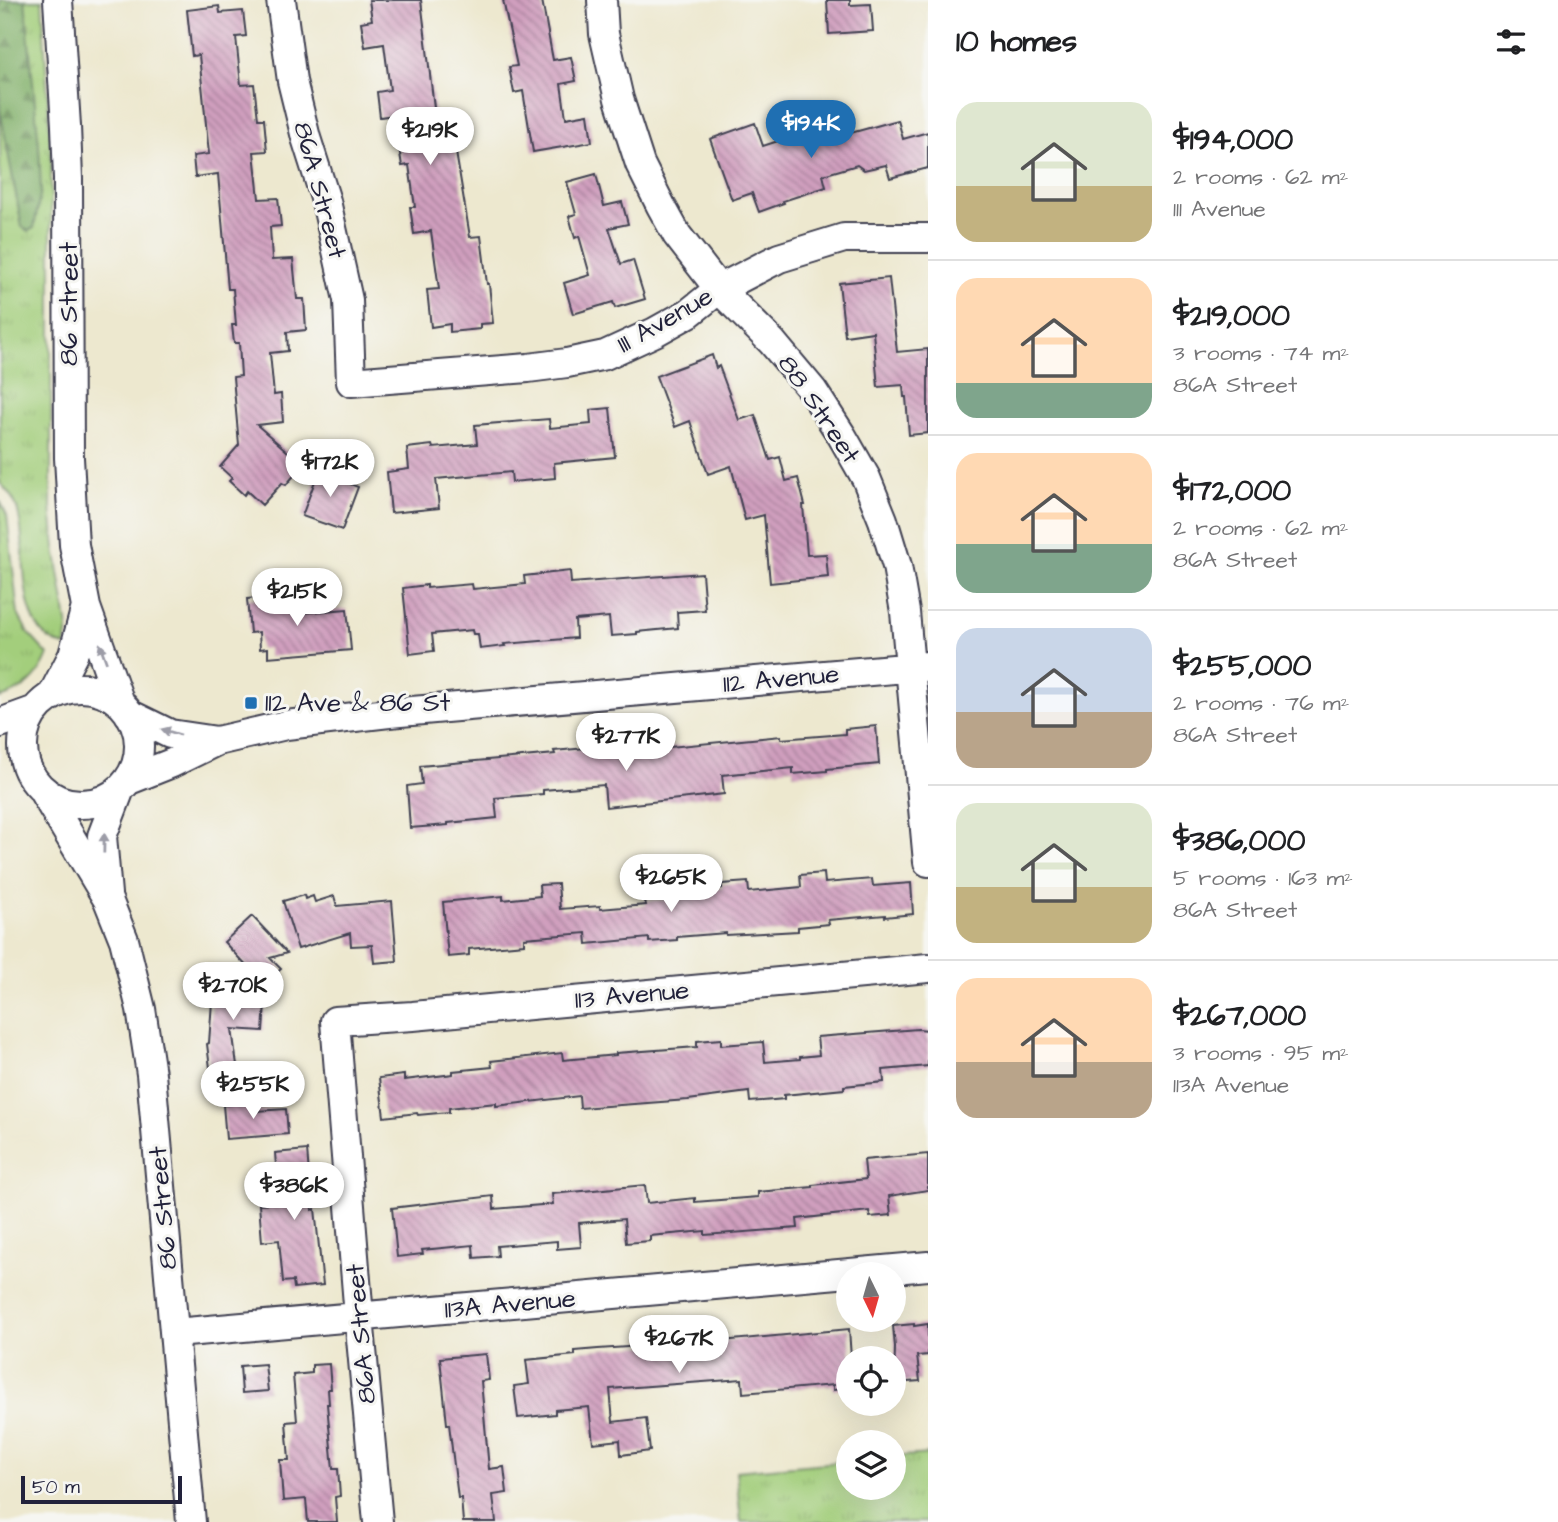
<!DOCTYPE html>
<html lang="en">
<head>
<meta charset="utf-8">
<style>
	:root { --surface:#fff; --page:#f2f2f2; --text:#202124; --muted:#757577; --line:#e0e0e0; --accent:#1f6fb2 }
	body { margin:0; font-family:"Architects Daughter",sans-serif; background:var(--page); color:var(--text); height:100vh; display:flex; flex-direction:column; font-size:26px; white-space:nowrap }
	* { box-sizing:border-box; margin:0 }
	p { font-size:23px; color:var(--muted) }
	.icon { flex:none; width:38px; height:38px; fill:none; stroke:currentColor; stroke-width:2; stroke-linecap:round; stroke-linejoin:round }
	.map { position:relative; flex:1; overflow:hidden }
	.panel { display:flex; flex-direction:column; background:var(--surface); width:630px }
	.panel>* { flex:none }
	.needle { width:46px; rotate:175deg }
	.controls { position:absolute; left:836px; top:1262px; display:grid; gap:14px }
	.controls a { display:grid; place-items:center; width:70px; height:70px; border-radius:50%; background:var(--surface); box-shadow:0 7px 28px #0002; font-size:35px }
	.scale { position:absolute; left:21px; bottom:18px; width:161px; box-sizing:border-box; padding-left:7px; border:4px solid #22223b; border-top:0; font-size:19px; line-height:24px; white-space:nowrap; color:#22223b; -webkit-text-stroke:5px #f6f6f2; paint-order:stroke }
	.price { position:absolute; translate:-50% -60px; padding:0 16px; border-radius:24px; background:#fff; color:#222; font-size:23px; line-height:46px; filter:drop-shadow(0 2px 4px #0008) }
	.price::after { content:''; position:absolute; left:50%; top:42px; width:21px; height:16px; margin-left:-10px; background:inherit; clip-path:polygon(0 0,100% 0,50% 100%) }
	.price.current { background:var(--accent); color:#fff }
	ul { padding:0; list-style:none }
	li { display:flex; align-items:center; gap:21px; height:175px; padding:0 28px }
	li+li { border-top:2px solid var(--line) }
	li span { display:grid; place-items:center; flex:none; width:196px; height:140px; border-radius:21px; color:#555 }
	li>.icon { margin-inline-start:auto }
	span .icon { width:84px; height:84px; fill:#fffc; stroke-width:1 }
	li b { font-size:30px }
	h2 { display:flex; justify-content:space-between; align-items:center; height:84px; padding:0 28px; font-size:30px }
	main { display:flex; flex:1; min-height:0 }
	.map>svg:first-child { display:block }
</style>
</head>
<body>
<main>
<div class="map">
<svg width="928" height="1522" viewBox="0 0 928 1522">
	<defs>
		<pattern id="grass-tufts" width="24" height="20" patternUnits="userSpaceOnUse" patternTransform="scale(1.75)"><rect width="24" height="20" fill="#a3ce7b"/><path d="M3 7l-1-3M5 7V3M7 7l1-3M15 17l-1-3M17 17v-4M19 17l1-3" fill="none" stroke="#8cb16b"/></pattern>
		<pattern id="forest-firs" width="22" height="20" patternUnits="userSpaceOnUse" patternTransform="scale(1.75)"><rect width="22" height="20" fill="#82b16b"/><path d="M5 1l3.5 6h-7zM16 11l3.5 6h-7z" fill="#6a9059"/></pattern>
		<pattern id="building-back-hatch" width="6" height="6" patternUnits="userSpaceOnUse" patternTransform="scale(1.75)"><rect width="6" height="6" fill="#d09fbe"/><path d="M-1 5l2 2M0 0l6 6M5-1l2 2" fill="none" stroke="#a8819c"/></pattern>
	</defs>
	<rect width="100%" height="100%" fill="#f6f6f2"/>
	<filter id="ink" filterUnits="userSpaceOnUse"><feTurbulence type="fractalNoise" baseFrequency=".0143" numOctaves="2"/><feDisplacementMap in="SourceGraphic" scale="14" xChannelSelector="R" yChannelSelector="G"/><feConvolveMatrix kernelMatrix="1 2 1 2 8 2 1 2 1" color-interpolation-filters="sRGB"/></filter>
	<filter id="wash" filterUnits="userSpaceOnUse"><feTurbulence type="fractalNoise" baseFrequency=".00686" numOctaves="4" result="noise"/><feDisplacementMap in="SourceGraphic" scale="28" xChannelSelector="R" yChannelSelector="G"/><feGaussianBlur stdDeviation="1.57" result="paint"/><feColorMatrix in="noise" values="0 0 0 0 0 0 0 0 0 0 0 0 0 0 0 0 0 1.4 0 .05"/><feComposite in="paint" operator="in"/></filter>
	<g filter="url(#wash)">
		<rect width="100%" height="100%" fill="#ede8cf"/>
		<path fill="url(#grass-tufts)" stroke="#62785b" stroke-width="2" d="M0,0H42L51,153V508L55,547L68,628L65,646C10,632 31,546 16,505C12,496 7,490 0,483Z
			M0,501L7,515L18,614L28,633L48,655C38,680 24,690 0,698Z
			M928,1454V1522H741L736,1471L849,1461V1488H894V1457Z"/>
		<path fill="url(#forest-firs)" stroke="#526a53" stroke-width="2" d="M0,0H25L39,146L41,190L34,228L28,231L22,227L0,110Z"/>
		<g id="blocks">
			<path fill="url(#building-back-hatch)" d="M369,0H421L436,124L451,122L470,237L481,236L487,284H489L493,323L480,324V329L450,332V324L431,327L427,290L439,289L431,231L414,234L410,207H415L409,165L402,166L394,115L380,117L377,92L390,90L384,44L365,47L361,22L372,20Z
				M503,0H542L553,60L571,57L576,81L561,84L566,118L588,114L592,142L533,152L523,91L514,93L509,67L517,66Z
				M827,0H850V5L871,4L873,31L829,34Z
				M219,6L220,13L243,11L246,36L236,37L241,85L254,84L258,119H264L267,151L254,152L259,199L278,198L281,226L270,227L272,260L293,259L297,299H304L306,330L287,332L288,351L270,353L274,395L281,394L283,422L257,425L303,465L286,485L282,483L262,505L247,491L244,495L229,481L232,478L220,467L239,445L233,377L241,376L239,343H234L232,325H236L233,289H228L218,174L195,177L193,156L209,154L199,55L192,56L187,10Z
				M898,120L903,139L928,132V168L890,178L886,165L864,170L857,165L823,175L826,187L783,201L784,203L759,212L752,193L732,200L710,139L755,123L763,146L824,126L829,139Z
				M596,174L604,206L622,202L628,224L609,228L621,264L633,260L645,299L615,308L613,302L573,314L564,283L590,275L579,236L575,238L569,216L576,214L567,182Z
				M889,278L897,352L928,349V433L909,435L906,397H904L903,385L878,387L873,332L845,336L839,283Z
				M712,355L716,368L719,366L739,420L755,415L770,460L780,457L786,481L798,478L805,505H803L807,555L826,554L828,577L770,583L764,515L745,520L731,466L708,474L690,421L675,427L656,376Z
				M610,408L615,457L554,463L555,478L512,482L511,472L436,479L439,508L391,513L387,472L409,469L407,448L432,445L433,448L477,444L475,425L549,419L550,428L591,424L590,410Z
				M321,465L340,472L338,479L358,487L342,530L302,516Z
				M570,571L571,583L702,573L705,610L677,612L678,628L637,632V634L611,636L609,617L575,620L576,638L504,644L505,646L480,649L478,634H473L472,630L432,634L434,651L410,654L403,588L427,585V588L472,584L473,589L525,584L524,576Z
				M289,595L290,614L347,609L351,650L268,657V648L260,649L259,632L250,633L247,599Z
				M876,726L879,764L827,769V771L793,774V768L722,775L724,794L606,807L604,785L543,790V794L495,798L497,818L448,823V825L410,828L407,786L422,784L420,766L555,754L554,751L586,748V750L669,742L670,747L781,736V739L845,734V729Z
				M824,873L825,883L872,879L873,886L911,883L913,914L885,917V915L828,920L829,924L798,927V931L726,935V933L677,937V940L649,942V938L587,944L586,933L524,938V944L469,949V955L448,957L443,902L503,896V900L540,896L539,885L558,884L560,909L600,906V909L646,905L645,901L684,898V891L722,888V884L748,882L749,892L801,887L800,875Z
				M304,895L305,899L313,896L315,902L334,896L337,906L392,901L397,961L374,963L372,945L351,946L350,933L298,949L283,901Z
				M252,916L287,953L270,958L281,969L264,985L224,942Z
				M213,988L266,991L263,1031L232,1029L237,1065L210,1068L207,1044L209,1043Z
				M918,1029L928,1030V1066L883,1070L884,1082L844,1086V1089L784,1095V1099L750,1102L749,1092L688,1100L580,1108L579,1096L496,1106V1103L449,1108V1112L418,1115L417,1113L384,1117L379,1078L404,1075V1080L453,1074V1071L492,1067L491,1061L562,1053L563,1060L616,1055V1053L697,1047V1041L721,1039V1045L763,1042L765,1062L800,1059V1057L819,1055L817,1037Z
				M256,1102L257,1111L286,1109L288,1134L226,1139L223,1105Z
				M307,1150L312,1210L315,1209L323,1285L294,1288L293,1281L283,1282L279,1240L262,1242L259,1204L279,1202L275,1153Z
				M928,1154V1190L889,1196L891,1215L870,1217L869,1211L797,1219L798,1228L705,1235V1231L650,1236V1241L626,1243L624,1219L579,1223L581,1247L557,1249V1241L497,1246L498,1256L474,1258L473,1245L422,1250L423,1254L397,1257L392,1208L493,1196L494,1209L553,1204L552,1194L645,1185L647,1203L695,1198V1202L758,1197V1192L813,1187V1185L866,1179L864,1160Z
				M914,1324V1326L928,1324V1355L917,1356L920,1381L894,1383L895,1347L893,1326Z
				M849,1329L851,1358H849V1388L833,1390V1385L743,1393L742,1379L610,1389L613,1422L646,1418L650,1451L621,1455L620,1440L593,1443L589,1407L555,1410V1414L518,1418L514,1386L529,1384L526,1360L575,1355V1351L598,1349L657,1345V1347Z
				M486,1354L489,1380L481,1381L489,1469L504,1467L507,1493L493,1495L496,1522H463L461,1498H458L449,1424H447L440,1358Z
				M265,1364L268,1391L242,1393L240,1366Z
				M329,1364L331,1389H328L329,1404H327L333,1469H338L340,1496L335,1497L337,1522H308L306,1499L283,1501L280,1460H289L286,1422L297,1421L293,1375L312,1373V1365Z"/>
		</g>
	</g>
	<g filter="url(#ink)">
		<use href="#blocks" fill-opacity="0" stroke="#404051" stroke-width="2"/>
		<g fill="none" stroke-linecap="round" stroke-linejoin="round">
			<g stroke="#404051" stroke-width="32">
				<path id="minor" d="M58,0L66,126L68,179L69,458L74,545L86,607L119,700
					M281,0L292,81L306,138L326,201L348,300L351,382L528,368L567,363L605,355L655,332L689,313L719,289L779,258L844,238H928
					M602,0L604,34L619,99L640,164L661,206L677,235L719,289L772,342L813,391L842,436L866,478L883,520L897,566L905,612L928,862
					M23 746a58 58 0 1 1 116 0a58 58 0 1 1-116 0Z
					M52,696L73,655L86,607
					M129,714L170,734L217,741
					M0,723L33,711
					M129,780L172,763L217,741L286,725L389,713L928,666
					M43,791L108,900L124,940L141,1009L151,1074L191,1522
					M107,894L102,836L120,789
					M175,1333L928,1266
					M378,1522L359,1317L335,1021L413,1016L928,968"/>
			</g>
			<use href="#minor" stroke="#fff" stroke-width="28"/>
		</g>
		<defs><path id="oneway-solid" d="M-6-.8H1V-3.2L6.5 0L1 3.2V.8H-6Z" transform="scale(1.75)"/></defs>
		<g fill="#9c9ca7">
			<use href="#oneway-solid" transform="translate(103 653) rotate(-110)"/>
			<use href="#oneway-solid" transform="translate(171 732) rotate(-163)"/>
			<use href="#oneway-solid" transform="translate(104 843) rotate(-89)"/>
		</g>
	</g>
	<rect fill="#1f6fb2" stroke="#f6f6f2" stroke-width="2.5" x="244" y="696" width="14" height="14" rx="3.5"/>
	<g text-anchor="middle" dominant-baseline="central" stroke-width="6" stroke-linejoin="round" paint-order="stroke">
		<g font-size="26" fill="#22223b" stroke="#f6f6f2">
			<text transform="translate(320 190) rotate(75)">86A Street</text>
			<text transform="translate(69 304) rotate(-90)">86 Street</text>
			<text transform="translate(665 320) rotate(-30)">111 Avenue</text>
			<text transform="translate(819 409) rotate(56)">88 Street</text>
			<text transform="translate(781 679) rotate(-5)">112 Avenue</text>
			<text transform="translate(632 995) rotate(-5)">113 Avenue</text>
			<text transform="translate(163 1208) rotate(-95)">86 Street</text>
			<text transform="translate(510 1304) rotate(-5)">113A Avenue</text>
			<text transform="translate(361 1334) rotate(-95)">86A Street</text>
		</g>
		<g font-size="26" fill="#22223b" stroke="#f6f6f2" text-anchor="start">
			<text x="265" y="703">112 Ave &amp; 86 St</text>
		</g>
	</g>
</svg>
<div class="controls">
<a><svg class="needle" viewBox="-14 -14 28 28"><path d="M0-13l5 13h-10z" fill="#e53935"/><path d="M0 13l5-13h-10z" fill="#757577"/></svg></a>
<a><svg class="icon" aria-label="locate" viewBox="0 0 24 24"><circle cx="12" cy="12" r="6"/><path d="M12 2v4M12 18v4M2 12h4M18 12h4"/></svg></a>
<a><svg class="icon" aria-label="layers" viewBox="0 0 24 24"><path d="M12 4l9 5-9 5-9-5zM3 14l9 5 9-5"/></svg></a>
</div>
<div class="scale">50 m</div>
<b class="price current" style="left:811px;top:160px">$194K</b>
<b class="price" style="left:430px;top:167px">$219K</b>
<b class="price" style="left:330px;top:499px">$172K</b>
<b class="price" style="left:297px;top:628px">$215K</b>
<b class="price" style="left:626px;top:773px">$277K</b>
<b class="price" style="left:671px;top:914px">$265K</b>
<b class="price" style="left:233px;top:1022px">$270K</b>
<b class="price" style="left:253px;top:1121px">$255K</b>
<b class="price" style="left:294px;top:1222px">$386K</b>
<b class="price" style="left:679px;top:1375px">$267K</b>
</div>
<section class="panel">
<h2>10 homes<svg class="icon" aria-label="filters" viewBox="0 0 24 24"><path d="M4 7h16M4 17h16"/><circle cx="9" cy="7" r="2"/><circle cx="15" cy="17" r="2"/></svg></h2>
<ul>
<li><span style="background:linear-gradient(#dfe7d0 60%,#c2b280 0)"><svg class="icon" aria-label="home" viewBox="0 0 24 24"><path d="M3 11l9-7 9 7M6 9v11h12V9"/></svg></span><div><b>$194,000</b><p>2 rooms · 62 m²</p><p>111 Avenue</p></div></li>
<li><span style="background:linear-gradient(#ffd9b3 75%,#7fa58c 0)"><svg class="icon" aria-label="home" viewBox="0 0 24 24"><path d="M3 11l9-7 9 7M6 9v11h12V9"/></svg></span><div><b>$219,000</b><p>3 rooms · 74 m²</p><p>86A Street</p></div></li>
<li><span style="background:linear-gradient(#ffd9b3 65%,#7fa58c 0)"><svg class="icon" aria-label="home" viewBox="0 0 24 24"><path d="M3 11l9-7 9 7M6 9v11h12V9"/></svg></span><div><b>$172,000</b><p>2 rooms · 62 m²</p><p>86A Street</p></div></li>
<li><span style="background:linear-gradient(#c9d6e8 60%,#b9a48a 0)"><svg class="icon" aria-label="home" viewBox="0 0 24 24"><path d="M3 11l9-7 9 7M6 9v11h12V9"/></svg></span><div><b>$255,000</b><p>2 rooms · 76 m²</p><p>86A Street</p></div></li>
<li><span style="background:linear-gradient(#dfe7d0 60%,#c2b280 0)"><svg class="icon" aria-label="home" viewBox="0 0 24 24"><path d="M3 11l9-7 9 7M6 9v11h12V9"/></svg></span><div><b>$386,000</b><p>5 rooms · 163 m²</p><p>86A Street</p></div></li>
<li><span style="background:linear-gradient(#ffd9b3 60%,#b9a48a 0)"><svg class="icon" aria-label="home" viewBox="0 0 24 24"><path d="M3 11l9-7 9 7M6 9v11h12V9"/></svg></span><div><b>$267,000</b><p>3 rooms · 95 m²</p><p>113A Avenue</p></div></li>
</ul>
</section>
</main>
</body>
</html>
